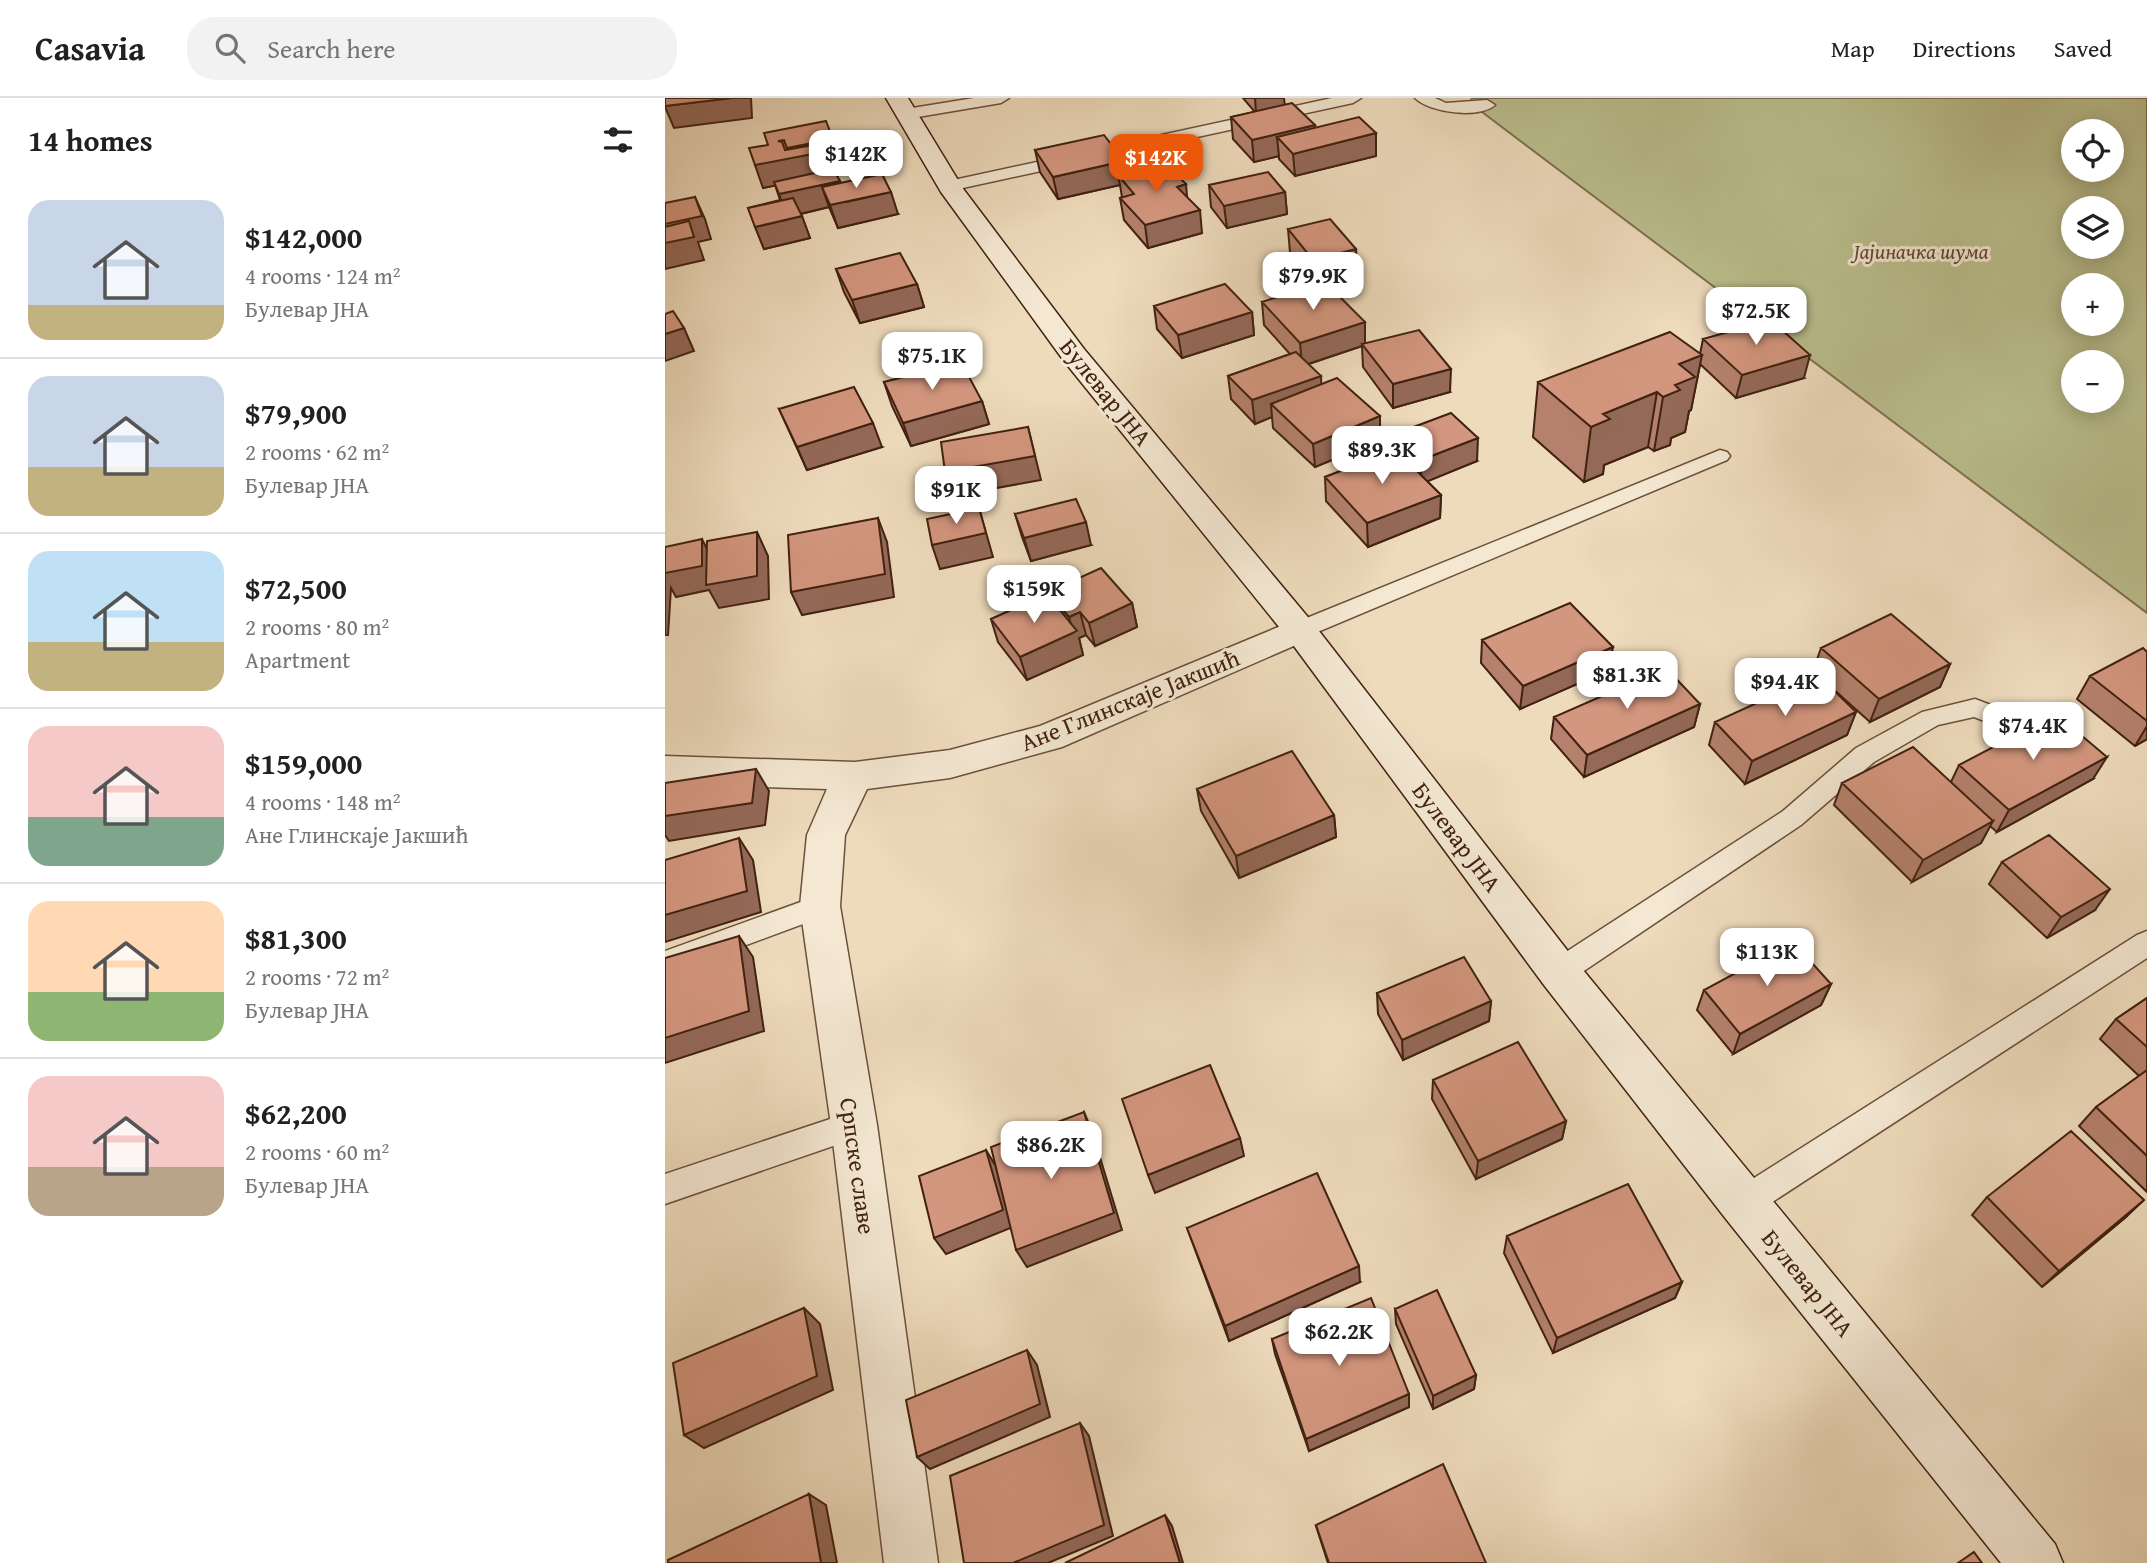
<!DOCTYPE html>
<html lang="en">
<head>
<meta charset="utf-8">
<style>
	:root { --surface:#fff; --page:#f2f2f2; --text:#202124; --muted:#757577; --line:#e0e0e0; --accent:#ea580c }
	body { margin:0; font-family:"Gentium Book Plus",serif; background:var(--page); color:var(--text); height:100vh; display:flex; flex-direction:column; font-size:26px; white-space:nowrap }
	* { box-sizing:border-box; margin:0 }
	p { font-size:23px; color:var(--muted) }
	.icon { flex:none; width:38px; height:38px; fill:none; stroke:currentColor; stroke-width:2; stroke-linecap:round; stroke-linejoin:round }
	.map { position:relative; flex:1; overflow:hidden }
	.side { display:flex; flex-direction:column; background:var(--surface); width:665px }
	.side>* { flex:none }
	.buttons { position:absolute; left:1396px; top:21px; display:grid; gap:14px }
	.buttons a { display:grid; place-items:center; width:63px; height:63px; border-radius:50%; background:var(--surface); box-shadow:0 4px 18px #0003; font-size:35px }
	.price { position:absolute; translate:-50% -60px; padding:0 16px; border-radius:14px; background:#fff; color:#222; font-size:23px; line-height:46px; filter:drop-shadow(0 2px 4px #0008) }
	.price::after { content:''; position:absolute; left:50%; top:42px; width:21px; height:16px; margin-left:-10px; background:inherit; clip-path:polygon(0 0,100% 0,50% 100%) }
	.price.current { background:var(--accent); color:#fff }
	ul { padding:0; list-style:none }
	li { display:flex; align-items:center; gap:21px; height:175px; padding:0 28px }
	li+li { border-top:2px solid var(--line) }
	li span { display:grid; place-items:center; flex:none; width:196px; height:140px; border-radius:21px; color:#555 }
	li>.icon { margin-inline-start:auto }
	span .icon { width:84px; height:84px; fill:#fffc; stroke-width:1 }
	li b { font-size:30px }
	h2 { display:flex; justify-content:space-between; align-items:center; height:84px; padding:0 28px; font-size:30px }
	header { display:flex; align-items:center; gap:42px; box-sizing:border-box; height:98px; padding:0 35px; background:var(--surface); border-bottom:2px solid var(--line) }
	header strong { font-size:33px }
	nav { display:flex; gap:38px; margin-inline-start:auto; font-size:24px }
	.search { width:490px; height:63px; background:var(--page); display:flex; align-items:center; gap:18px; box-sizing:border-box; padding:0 24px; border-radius:28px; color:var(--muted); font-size:26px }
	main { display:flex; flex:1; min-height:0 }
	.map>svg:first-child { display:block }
</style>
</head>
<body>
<header>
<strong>Casavia</strong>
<div class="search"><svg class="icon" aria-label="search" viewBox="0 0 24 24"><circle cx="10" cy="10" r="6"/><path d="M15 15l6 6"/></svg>Search here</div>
<nav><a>Map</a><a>Directions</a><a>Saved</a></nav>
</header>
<main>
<section class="side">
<h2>14 homes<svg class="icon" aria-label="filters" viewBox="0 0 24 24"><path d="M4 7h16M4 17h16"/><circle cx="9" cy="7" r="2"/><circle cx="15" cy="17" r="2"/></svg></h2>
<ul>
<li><span style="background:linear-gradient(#c9d6e8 75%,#c2b280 0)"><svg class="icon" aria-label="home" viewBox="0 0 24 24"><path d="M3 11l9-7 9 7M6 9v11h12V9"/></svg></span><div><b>$142,000</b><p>4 rooms · 124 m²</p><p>Булевар ЈНА</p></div></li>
<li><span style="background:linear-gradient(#c9d6e8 65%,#c2b280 0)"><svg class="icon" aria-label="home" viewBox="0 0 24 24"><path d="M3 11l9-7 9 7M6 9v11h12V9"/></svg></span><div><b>$79,900</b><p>2 rooms · 62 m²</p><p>Булевар ЈНА</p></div></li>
<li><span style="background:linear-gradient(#bfe0f5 65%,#c2b280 0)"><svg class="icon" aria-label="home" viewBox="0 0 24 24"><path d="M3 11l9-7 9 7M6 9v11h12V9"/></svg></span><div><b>$72,500</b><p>2 rooms · 80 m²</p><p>Apartment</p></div></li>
<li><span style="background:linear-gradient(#f6c9c9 65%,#7fa58c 0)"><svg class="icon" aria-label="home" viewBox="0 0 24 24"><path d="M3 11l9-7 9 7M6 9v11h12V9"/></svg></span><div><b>$159,000</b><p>4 rooms · 148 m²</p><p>Ане Глинскаје Јакшић</p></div></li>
<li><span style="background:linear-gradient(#ffd9b3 65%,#8fb573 0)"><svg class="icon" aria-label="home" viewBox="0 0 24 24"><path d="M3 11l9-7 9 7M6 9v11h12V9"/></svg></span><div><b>$81,300</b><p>2 rooms · 72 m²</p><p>Булевар ЈНА</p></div></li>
<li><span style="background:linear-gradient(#f6c9c9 65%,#b9a48a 0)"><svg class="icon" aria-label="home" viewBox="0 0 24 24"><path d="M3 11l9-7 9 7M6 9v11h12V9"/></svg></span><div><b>$62,200</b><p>2 rooms · 60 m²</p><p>Булевар ЈНА</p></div></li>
</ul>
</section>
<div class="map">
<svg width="1482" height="1465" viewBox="0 0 1482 1465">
	<rect width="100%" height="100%" fill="#eedbbc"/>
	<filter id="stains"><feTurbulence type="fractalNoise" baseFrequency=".00286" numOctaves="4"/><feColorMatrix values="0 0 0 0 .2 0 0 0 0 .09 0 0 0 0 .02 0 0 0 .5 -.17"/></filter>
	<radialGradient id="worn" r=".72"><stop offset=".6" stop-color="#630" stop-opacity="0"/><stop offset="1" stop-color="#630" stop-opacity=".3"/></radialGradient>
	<path fill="#bbbf8e" stroke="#7e7050" stroke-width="2" fill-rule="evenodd" d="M807,0H1482V515L805,5ZM1409,33H1447V72H1409ZM1409,110H1447V149H1409ZM1409,187H1447V226H1409ZM1409,264H1447V303H1409Z"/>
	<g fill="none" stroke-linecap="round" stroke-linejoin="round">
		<g stroke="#6c503c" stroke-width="3">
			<path id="lane" d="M309,0H344L336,5L241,21L233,16L241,11Z
				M667,0H696L688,5L284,93L276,88L284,83Z
				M750,0H770L781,5L822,2L830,7C815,21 765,15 750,0Z
				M1055,352L1062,354L1065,358L1062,362L643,538L635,540L627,538L623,532L627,526Z
				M1310,601L1352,617L1355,623L1352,629L1343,632L1309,619L1273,627L1209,664L1136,727L904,883L894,886L884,883L880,874L884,865L1118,713L1191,650L1257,614Z
				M155,797L165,800L169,808L165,816L0,877V853Z
				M1482,833V860L1089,1116L1078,1120L1067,1116L1062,1105L1067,1094L1472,837Z
				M189,1013L200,1017L204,1027L200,1037L0,1106V1076Z"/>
		</g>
		<g stroke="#6c503c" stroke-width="3">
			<path id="street" d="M635,520L647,524L652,532L647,540L397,649L285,680L202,691L180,737L175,808L212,1027L273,1465H219L166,1027L135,808L142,737L162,691L0,686V658L190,664L285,652L375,628Z"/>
		</g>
		<g stroke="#412111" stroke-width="3">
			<path id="secondary" d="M221,0H243L299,92L419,251L647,524L909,861L1390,1446L1398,1465H1336L1061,1121L879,887L623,540L399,263L276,94Z"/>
		</g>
		<use href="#lane" fill="#f4e8d3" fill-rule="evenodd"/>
		<use href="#street" fill="#f4e8d3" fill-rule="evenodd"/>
		<use href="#secondary" fill="#f4e8d3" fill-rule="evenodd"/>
	</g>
	<path fill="#b5816c" stroke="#412111" stroke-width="2" d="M578,0H619V7L650,30L711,35V58L630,78L614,61V58L589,64L568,41L566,19L590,14Z
		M168,41L175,63L167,65L175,85L233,116L173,130L164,109L136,116L145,140L99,151L83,110L115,102L110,87L98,90Z
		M370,52L459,63L461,75L522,99L537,135L483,150L459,122L455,100L457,99L455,87L393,101L375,74Z
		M544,87L620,94L622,116L562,130L546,109Z
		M623,131L691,151L692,174L650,185L625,154Z
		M171,171L252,186L259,209L195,225L179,194Z
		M597,204L700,245L785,294L728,310L698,269L697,248L644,266L656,287L715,318V342L650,369L608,330L607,319L590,326L566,301L563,278L625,256L599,227Z
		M489,208L587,214L589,237L517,260L492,231Z
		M1038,241L1139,280L1071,300L1035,266L1026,312L1024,313L1020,334L1006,340L1005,347L989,353L983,349L939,367L938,376L919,384L868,339L873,284L1035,256Z
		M219,284L317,303L324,326L246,348L227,308Z
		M114,311L217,349L142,372Z
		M730,336L812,363L762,383L776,397L775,420L703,449L661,403L660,379L730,352Z
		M350,416L426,447L366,463L357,439Z
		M383,494L467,505L472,529L430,548L421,537L414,540L418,557L362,582L333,544L326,521L384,498Z
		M817,542L944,572L855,611L816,565Z
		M1156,550L1285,566L1275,589L1205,624L1148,573Z
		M1482,554V641L1470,648L1412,601L1425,578Z
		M1035,606L1029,629L919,679L886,641L889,619Z
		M1191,614L1182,637L1080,686L1044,647L1050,624Z
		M1294,667L1428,681L1332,734L1325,728L1316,745L1247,784L1169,707L1177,685L1286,684Z
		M532,691L669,717L671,739L574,780L536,713Z
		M1337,764L1430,812L1382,840L1324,786Z
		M1166,886L1156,907L1068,956L1032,912L1039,892Z
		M712,895L826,903L824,923L738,962L713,916Z
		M1482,900V1094L1414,1028L1431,1009L1474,978L1435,941L1451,921Z
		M768,982L901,1023L897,1041L811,1081L767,1001Z
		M1322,1099L1461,1119L1377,1189L1307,1117Z
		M522,1130L695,1184L564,1243Z
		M842,1138L1017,1184L1010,1200L888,1255L839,1155Z
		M730,1211L811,1277L809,1291L768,1311L731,1226Z
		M607,1241L744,1296V1309L644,1353L610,1256Z
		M651,1428L821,1465H663Z"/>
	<path fill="#946958" stroke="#412111" stroke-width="2" d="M67,0H86L87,20L9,30L0,9V8Z
		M590,0H619L620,9L591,15Z
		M650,27L651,49L612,39L614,58L589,64L587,42Z
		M711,35V58L630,78L628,56Z
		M168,41L175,63L167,65L170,75L98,90L90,67L113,43L119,42Z
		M459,63L462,85L453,77L455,87L393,101L388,79Z
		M175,83L181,104L226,94L233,116L173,130L165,107L157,89L164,109L122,119L114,96Z
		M521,86L523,109L512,89Z
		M620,94L622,116L562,130L559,108Z
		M30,99L40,121L46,141L33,144L39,162L0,171V126Z
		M535,112L537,135L483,150L480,127Z
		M137,118L145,140L99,151L90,129Z
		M691,151L692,174L650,185L648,162Z
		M252,186L259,209L195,225L187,202Z
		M587,214L589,237L517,260L513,237Z
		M700,224V247L697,246V248L637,268L635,245Z
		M19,230L29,253L0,263V236Z
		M1037,257L1026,312L1024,313L1020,334L1006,340L1005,347L989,353L998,299L1014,266Z
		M1145,257L1139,280L1071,300L1077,277Z
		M786,271L785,294L728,310V286Z
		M656,278L657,301L606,306L607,319L590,326L587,302Z
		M992,294L983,349L939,367L938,376L919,384L926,329L938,316Z
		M317,303L324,326L246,348L238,325Z
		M715,318V342L650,369L648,346Z
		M208,325L217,349L142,372L132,349Z
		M363,329L376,382L287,398L280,374Z
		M813,340L812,363L756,386V362Z
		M776,397L775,420L703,449L702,425Z
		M314,410L328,459L275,471L267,447Z
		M213,420L222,444L229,499L137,517L126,494Z
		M421,424L426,447L366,463L359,440Z
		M92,434L103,458L104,501L54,510L44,492L11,499L6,490L3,537H0V470L37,441L49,465Z
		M467,505L472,529L430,548L424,525Z
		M415,514L421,537L414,540L418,557L362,582L355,559L408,535L404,519Z
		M948,549L944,572L855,611L858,588Z
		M1285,566L1275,589L1205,624L1214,601Z
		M1035,606L1029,629L919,679L922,657Z
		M1191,614L1182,637L1080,686L1087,663Z
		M1482,628V641L1470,648Z
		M1442,659L1428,681L1332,734L1344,712Z
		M91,671L104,693L100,727L4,743L0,737V718Z
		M669,717L671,739L574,780L571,758Z
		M1328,723L1316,745L1247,784L1258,762Z
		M74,740L88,762L96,814L0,844V817Z
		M1445,791L1430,812L1382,840L1396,819Z
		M74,838L88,859L99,933L0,965V940Z
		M1166,886L1156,907L1068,956L1075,936Z
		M826,903L824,923L738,962L737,942Z
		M419,1014L427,1033L457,1132L362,1169L351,1152Z
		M901,1023L897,1041L811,1081L813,1063Z
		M575,1040L579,1058L490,1095L483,1077Z
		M321,1052L332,1070L348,1129L281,1156L269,1140Z
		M1479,1102L1461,1119L1377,1189L1394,1173Z
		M694,1168L695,1184L564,1243L560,1228Z
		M1017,1184L1010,1200L888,1255L892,1240Z
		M139,1210L155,1226L168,1292L39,1350L19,1337Z
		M362,1252L372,1267L385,1319L265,1371L252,1359Z
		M811,1277L809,1291L768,1311V1298Z
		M744,1296V1309L644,1353L641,1341Z
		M415,1325L424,1338L448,1438L383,1465H348Z
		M144,1396L161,1407L172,1465H156Z
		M500,1417L507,1428L518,1465H515Z"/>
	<path fill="#d3967e" stroke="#412111" stroke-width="2" d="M0,0H67L0,8Z
		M627,5L650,27L587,42L566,19Z
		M694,19L711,35L628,56L612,39Z
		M161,23L168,41L122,50L119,42L113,43L117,44L120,52L160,45L163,53L90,67L84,50L103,47L99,35Z
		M439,37L459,63L388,79L370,52Z
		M500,65L521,86L512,89L535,112L480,127L455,100L469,96L453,77Z
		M168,71L175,83L114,96L109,84Z
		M603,74L620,94L559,108L544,87Z
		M217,76L226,94L165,107L157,89Z
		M30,99L37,118L0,126V105Z
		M128,100L137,118L90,129L83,110Z
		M665,121L691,151L648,162L623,131Z
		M24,123L29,139L0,145V129Z
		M235,155L252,186L187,202L171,171Z
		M660,184L700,224L635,245L597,204Z
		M560,186L587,214L513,237L489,208Z
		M8,213L19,230L0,236V216Z
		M1106,222L1145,257L1077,277L1038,241Z
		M754,232L786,271L728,286L697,246Z
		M1005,234L1037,257L1014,266L1030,279L1010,287L1015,292L998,299L992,294L938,316L945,321L926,329L873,284Z
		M631,254L656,278L587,302L563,278Z
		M296,264L317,303L238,325L219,284Z
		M672,280L715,318L648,346L606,306Z
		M189,289L208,325L132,349L114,311Z
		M786,315L813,340L756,362L730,336Z
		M363,329L370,358L280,374L276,344Z
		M731,352L776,397L702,425L660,379Z
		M411,401L421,424L359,440L350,416Z
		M314,410L321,435L267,447L262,421Z
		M213,420L220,476L126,494L123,437Z
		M92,434V478L41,487L42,443Z
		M37,441V468L0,475V449Z
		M436,470L467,505L424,525L415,514L404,519L383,494Z
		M382,496L412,533L355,559L326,521Z
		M905,505L948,549L858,588L817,542Z
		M1226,516L1285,566L1214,601L1156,550Z
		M1478,550L1482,554V623L1425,578Z
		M1001,570L1035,606L922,657L889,619Z
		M1153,577L1191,614L1087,663L1050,624Z
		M1391,616L1442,659L1344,712L1294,667Z
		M1248,649L1328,723L1258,762L1177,685Z
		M627,653L669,717L571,758L532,691Z
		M91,671L87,705L0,718V685Z
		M1384,737L1445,791L1396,819L1337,764Z
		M74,740L82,793L0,817V762Z
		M74,838L84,913L0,940V860Z
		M1128,844L1166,886L1075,936L1039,892Z
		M799,859L826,903L737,942L712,895Z
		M1482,900V949L1451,921Z
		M853,944L901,1023L813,1063L768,982Z
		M545,967L575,1040L483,1077L457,1001Z
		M1482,972V1058L1431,1009Z
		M419,1014L449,1115L351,1152L326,1049Z
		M1406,1033L1479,1102L1394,1173L1322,1099Z
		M321,1052L338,1112L269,1140L254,1078Z
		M652,1075L694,1168L560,1228L522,1130Z
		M963,1086L1017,1184L892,1240L842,1138Z
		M772,1192L811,1277L768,1298L730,1211Z
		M706,1200L744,1296L641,1341L607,1241Z
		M139,1210L152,1278L19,1337L8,1265Z
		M362,1252L375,1306L252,1359L241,1302Z
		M415,1325L439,1427L348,1465H299L285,1378Z
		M778,1366L821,1465H664L651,1427Z
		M144,1396L156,1465H3V1462Z
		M500,1417L515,1465H400Z
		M1309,1454L1317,1465H1293Z"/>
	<g text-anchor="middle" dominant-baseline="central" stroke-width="6" stroke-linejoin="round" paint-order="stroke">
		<g font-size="21" font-style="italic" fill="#604830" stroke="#f4e8d3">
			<text x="1256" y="153">Јајиначка шума</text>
		</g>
		<g font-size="24" fill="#412111" stroke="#f4e8d3">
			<text transform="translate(441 294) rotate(51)">Булевар ЈНА</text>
			<text transform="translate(465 602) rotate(-22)">Ане Глинскаје Јакшић</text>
			<text transform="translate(792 739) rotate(53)">Булевар ЈНА</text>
			<text transform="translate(193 1068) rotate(82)">Српске славе</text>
			<text transform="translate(1143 1185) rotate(51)">Булевар ЈНА</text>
		</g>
	</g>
	<rect width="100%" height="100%" filter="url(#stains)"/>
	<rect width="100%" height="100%" fill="url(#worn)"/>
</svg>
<div class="buttons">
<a><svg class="icon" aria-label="locate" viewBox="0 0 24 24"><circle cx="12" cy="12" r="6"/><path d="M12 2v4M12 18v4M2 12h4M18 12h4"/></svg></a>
<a><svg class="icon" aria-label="layers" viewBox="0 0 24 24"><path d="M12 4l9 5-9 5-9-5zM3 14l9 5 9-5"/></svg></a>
<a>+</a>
<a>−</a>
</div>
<b class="price" style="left:191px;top:92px">$142K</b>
<b class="price current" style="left:491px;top:96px">$142K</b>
<b class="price" style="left:648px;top:214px">$79.9K</b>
<b class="price" style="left:1091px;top:249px">$72.5K</b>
<b class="price" style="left:267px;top:294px">$75.1K</b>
<b class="price" style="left:717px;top:388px">$89.3K</b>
<b class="price" style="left:291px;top:428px">$91K</b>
<b class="price" style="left:369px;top:527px">$159K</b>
<b class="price" style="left:962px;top:613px">$81.3K</b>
<b class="price" style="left:1120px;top:620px">$94.4K</b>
<b class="price" style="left:1368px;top:664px">$74.4K</b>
<b class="price" style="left:1102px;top:890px">$113K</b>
<b class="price" style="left:386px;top:1083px">$86.2K</b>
<b class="price" style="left:674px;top:1270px">$62.2K</b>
</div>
</main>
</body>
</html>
